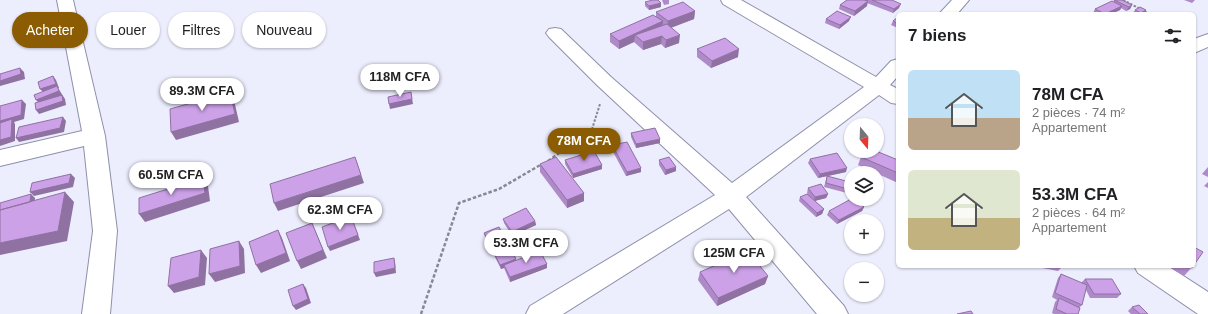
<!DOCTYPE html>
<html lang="fr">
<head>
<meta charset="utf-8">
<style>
	:root { --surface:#fff; --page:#f6f6f6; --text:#202124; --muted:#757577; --accent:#8b5c02 }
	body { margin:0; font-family:Arial,sans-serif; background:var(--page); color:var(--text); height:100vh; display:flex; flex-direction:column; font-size:15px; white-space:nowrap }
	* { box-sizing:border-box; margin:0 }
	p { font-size:13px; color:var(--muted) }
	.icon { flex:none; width:22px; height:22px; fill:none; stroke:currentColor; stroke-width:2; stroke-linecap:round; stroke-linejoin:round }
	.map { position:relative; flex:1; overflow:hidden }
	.panel { position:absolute; left:896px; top:12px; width:300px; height:256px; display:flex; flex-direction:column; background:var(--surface); border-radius:6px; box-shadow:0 1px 3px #0004 }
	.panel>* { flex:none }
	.top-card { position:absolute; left:12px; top:12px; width:380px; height:36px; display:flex; gap:8px }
	.needle { width:26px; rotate:161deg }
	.controls { position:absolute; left:844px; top:118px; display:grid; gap:8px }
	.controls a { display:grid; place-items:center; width:40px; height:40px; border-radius:50%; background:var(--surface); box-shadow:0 1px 3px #0004; font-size:20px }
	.price { position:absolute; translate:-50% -34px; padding:0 9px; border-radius:14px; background:#fff; color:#222; font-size:13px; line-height:26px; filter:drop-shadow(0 1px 2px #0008) }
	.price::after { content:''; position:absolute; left:50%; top:24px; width:12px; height:9px; margin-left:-6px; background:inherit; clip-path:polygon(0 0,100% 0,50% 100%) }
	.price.active { background:var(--accent); color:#fff }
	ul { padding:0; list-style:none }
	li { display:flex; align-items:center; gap:12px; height:100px; padding:0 12px }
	li span { display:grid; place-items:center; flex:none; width:112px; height:80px; border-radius:6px; color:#555 }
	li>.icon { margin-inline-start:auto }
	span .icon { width:48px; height:48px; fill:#fffc; stroke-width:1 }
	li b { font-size:17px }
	h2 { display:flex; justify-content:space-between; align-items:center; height:48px; padding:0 12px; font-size:17px }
	.tag { padding:0 14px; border-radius:18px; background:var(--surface); box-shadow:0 1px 3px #0004; font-size:14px; line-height:36px }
	.tag.active { background:var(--accent); color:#fff }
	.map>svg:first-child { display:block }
</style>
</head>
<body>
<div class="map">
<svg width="1208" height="314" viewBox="0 0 1208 314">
	<rect width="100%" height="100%" fill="#ecedfd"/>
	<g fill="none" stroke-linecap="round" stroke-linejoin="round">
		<g stroke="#8e90a9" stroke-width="2">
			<path id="minor" d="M57,0H73L105,136L117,231L110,314H82L93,231L84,146L0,166V150L82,131Z
				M721,0H741L876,77L891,61L898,59V76L890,85L898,89V104L891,103L879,95L746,197L844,306L848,314H817L729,209L563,314H526L530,306L715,195L597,85L549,37L546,33L549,29L555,28L561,29L611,77L732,183L864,87L723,4Z
				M952,0H969L957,14H939Z
				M1208,34V47L1194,53V39Z
				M1134,266H1168L1208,292V314H1198L1138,273Z"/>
		</g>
		<path stroke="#878894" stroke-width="2" stroke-dasharray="2.5 1.5" stroke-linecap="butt" d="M1123,0L1150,14
			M579,139L592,129L600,104"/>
		<path stroke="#878894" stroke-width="2.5" stroke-dasharray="3.5 2" stroke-linecap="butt" d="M548,161L580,138
			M421,314L459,203L499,189L542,164"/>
		<use href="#minor" fill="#fff" fill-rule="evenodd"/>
	</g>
	<path fill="#af8ac8" d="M662,0H669V4L664,5Z
		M847,0H892L899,8L893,13L867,3V6L854,16L839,9L840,5Z
		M1114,0L1132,5L1130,9L1126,11L1121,8L1120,10L1111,14H1092L1094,13H1093L1095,9L1113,2Z
		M1184,0H1195L1192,3Z
		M645,2L661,7L649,10L645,6Z
		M1135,10H1146L1142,14H1132Z
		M695,11L694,19L671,28L679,43L665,48L661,44L643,50L634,42L619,49L610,42V34L656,16V12Z
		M898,17V28L891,25L893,21Z
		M826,19L849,21L839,29L825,23Z
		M697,49L738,57L711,68L697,57Z
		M631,133L660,143L636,148L631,137Z
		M612,145L641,168V172L626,176L612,150Z
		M861,157L898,160V183L858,165Z
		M810,159L846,172L828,176L848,189L847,193L824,187L827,176L818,178L808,163Z
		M565,160L602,169L573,178L565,164Z
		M659,160L676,171L665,175L659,165Z
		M540,164L584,201L567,208L540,172Z
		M1208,167V177L1202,174Z
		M1208,182V188L1204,186Z
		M808,188L828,194L826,198L815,201L824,209L822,214L816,217L799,201L800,197L809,196L807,193Z
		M864,207L862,211L837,224L827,215L829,211Z
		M503,219L535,221L536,225L512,236L504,223Z
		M484,233L516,260L547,264V268L510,282L504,268L501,269L485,237Z
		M1032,266H1062V267L1058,271Z
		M1167,266H1193L1184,276Z
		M700,272L768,276L765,284L717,306L698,280Z
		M1061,274L1081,283L1085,279L1121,294L1117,298H1090L1086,290L1082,305L1079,308L1078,314H1054L1052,313L1055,302L1057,300L1052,297L1058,278Z
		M1132,307L1148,314H1131L1128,311Z"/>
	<path fill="#8f71a2" d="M868,1L867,6L854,16L855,11Z
		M661,3V7L649,10V6Z
		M901,4L899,8L893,13L894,9Z
		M1132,5L1130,9L1126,11L1129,7Z
		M1122,6L1120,10L1111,14H1105Z
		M1146,10L1143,14H1140L1141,13Z
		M695,11L694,19L667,29L668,21Z
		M851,17L849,21L839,29L840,25Z
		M663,21L662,29L635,35L634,42L619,49V41Z
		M680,35L679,43L665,48L666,40Z
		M662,36L661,44L643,50V42Z
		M739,49L738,57L711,68L712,61Z
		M20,68L24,72L25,79L0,86V81Z
		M53,76L56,80L59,88H58L65,99L66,105L39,114L36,110L40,104L36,100L44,93L40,89Z
		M230,92L234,100L239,122L176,140L171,132Z
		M411,92L413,104L390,109L389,104Z
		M22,100L26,104L24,119L14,122L15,124V141L0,146V121Z
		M63,117L66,121L64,132L19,142L16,138Z
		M660,139V143L636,148V144Z
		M355,157L364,183L278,211L274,203Z
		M602,165V169L573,178V174Z
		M676,167V171L665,175L666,170Z
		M641,168V172L626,176L627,172Z
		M847,168L846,172L818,178L820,174Z
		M71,174L75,178L73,187L34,196L30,192Z
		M203,178L208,186L210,201L145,222L139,214Z
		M65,192L74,202L67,241L0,255V243Z
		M584,193V201L567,208V200Z
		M31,194L35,198L34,207L0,217Z
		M828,194L826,198L814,201L815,197Z
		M864,207L862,211L837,224L839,220Z
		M824,209L822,214L816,217L817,213Z
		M351,216L360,240L330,251L328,247Z
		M535,221L536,225L512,236V232Z
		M312,223L327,258L301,269L297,261Z
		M278,230L282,238L290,261L261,273L256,265Z
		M239,241L244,249L245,273L215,282L209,274Z
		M201,250L207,258L205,285L174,293L168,286Z
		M394,258L395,262L396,273L376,277L374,273Z
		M516,259L517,263L504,265V268L501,269L500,265Z
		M547,264V268L510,282V277Z
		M768,276L765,284L717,306L718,298Z
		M303,284L306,288L311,303L296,310L293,306Z"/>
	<path fill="#cca1e8" stroke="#8f71a2" d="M653,0H658L661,3L649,6L645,2Z
		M847,0H864L868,1L855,11L840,5Z
		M872,0H892L901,4L894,9Z
		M1114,0H1122L1132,5L1129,7Z
		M1112,1L1122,6L1105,14L1095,9Z
		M683,2L695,11L668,21L656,12Z
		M1140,7L1146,10L1141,13L1135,10Z
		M837,11L851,17L840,25L826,19Z
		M1095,12L1099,14H1092Z
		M653,15L663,21L619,41L610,34Z
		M898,17V24L893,21Z
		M667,24L680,35L666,40L662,36L643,42L635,35Z
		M725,38L739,49L712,61L697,49Z
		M20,68L21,74L0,81V74Z
		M53,76L56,84L40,89L38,82Z
		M57,86L59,91L36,100L34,95Z
		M230,92L235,114L171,132L170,109Z
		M411,92L412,99L389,104L388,97Z
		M62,95L63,101L36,110L35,103Z
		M22,100L21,115L0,121V106Z
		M63,117L60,128L16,138L19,127Z
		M12,119L11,137L0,140V123Z
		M655,128L660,139L636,144L631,133Z
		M627,142L641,168L627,172L612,145Z
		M594,151L602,165L573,174L565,160Z
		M866,151H876L898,160V173L861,157Z
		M837,153L847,168L820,174L810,159Z
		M355,157L361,175L274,203L270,184Z
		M556,157L584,193L567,200L540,164Z
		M669,157L676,167L666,170L659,160Z
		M71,174L69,183L30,192L32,183Z
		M827,176L850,182L848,189L826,183Z
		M203,178L205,193L139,214V198Z
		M821,184L828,194L815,197L808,188Z
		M65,192L58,231L0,243V210Z
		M31,194L30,202L0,210V203Z
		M807,194L824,209L817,213L800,197Z
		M851,199H855L864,207L839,220L829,211Z
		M526,208L535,221L512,232L503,219Z
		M351,216L358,235L328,247L322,227Z
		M312,223L323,250L297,261L286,233Z
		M499,227L516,259L500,265L484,233Z
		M278,230L286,253L256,265L249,242Z
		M239,241L240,266L209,274L210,249Z
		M1194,247L1203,252L1194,265Z
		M201,250L199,277L168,286L171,258Z
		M540,251L547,264L510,277L504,265Z
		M748,251L768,276L718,298L700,272Z
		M394,258L395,268L374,273V262Z
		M1188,266H1193L1192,268Z
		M1061,274L1087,285L1082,305L1055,293Z
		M1085,279H1112L1121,294H1094Z
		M303,284L308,299L293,306L288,290Z
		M1059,298L1080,308L1078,314H1067L1056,309Z
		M1139,305L1148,314H1140L1132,307Z
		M971,311L973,314H957Z"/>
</svg>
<div class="controls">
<a><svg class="needle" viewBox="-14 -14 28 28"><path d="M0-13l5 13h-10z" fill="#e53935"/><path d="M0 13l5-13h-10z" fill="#757577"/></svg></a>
<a><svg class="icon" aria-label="layers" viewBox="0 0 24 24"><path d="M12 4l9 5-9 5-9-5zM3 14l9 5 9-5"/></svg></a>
<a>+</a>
<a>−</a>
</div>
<b class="price" style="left:400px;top:98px">118M CFA</b>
<b class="price" style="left:202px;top:112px">89.3M CFA</b>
<b class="price active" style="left:584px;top:162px">78M CFA</b>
<b class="price" style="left:171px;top:196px">60.5M CFA</b>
<b class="price" style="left:340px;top:231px">62.3M CFA</b>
<b class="price" style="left:526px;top:264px">53.3M CFA</b>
<b class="price" style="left:734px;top:274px">125M CFA</b>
<div class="top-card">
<a class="tag active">Acheter</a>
<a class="tag">Louer</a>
<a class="tag">Filtres</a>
<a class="tag">Nouveau</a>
</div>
<section class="panel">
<h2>7 biens<svg class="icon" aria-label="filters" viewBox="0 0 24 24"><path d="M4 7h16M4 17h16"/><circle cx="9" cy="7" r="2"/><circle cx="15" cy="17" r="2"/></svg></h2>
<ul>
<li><span style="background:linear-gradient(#bfe0f5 60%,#b9a48a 0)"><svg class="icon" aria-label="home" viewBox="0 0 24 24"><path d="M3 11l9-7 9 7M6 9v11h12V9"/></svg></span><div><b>78M CFA</b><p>2 pièces · 74 m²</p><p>Appartement</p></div></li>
<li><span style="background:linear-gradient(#dfe7d0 60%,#c2b280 0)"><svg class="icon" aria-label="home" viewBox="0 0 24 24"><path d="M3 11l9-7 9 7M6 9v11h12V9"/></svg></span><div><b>53.3M CFA</b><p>2 pièces · 64 m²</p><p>Appartement</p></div></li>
</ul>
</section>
</div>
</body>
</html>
